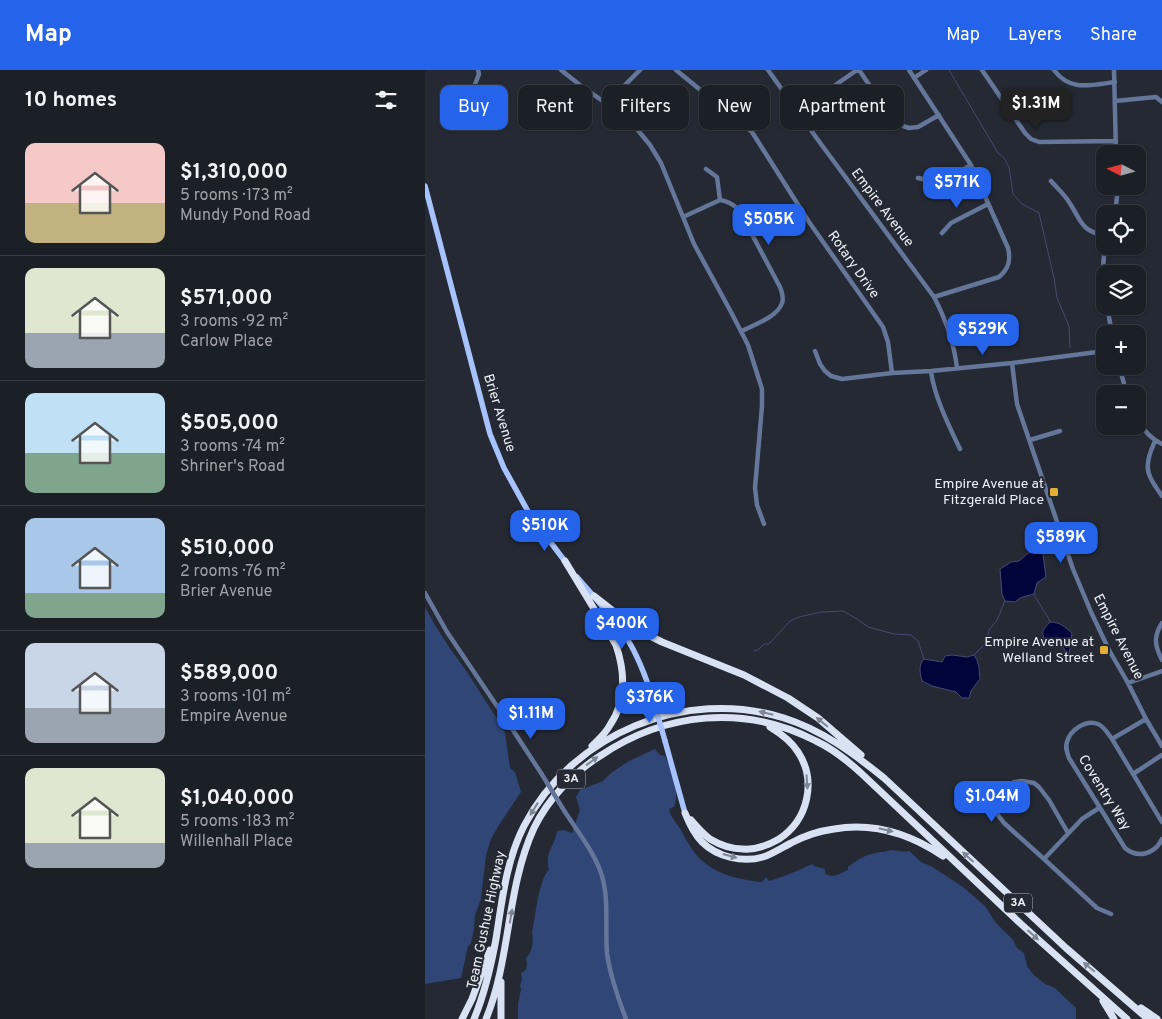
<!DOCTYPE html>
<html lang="en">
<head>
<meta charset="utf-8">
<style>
	:root { --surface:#1b1f26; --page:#282c32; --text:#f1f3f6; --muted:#a0a2a7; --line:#393d43; --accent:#2563eb }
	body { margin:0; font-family:Overpass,sans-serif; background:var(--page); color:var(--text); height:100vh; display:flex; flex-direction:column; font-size:19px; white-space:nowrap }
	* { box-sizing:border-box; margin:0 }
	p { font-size:16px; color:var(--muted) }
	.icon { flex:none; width:28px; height:28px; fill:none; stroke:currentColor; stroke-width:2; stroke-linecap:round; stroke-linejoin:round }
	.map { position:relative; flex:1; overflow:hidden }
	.details { display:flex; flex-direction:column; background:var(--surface); width:425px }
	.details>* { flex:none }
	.top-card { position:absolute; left:15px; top:15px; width:475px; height:45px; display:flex; gap:10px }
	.needle { width:32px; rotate:276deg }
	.tools { position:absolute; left:671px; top:75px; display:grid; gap:10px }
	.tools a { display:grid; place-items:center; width:50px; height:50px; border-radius:10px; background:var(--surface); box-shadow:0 1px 4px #0004,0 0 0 1px var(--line); font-size:25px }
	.price { position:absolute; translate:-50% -42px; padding:0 11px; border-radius:10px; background:var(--accent); color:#fff; font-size:16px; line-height:32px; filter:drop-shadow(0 1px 2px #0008) }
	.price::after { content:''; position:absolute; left:50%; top:30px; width:15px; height:11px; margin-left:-8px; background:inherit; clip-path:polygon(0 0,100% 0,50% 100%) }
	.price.on { background:#222; color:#fff }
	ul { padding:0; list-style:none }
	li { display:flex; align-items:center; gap:15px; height:125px; padding:0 25px }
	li+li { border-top:1px solid var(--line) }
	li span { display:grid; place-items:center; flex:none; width:140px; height:100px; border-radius:10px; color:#555 }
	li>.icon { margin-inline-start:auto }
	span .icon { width:60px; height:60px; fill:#fffc; stroke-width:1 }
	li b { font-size:21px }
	h2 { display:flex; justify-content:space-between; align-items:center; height:60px; padding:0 25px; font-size:21px }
	.chip { padding:0 18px; border-radius:10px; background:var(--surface); box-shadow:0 1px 4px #0004,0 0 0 1px var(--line); font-size:18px; line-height:45px }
	.chip.on { background:var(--accent); color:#fff }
	header { display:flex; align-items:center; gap:30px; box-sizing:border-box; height:70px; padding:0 25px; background:var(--accent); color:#fff }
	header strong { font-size:24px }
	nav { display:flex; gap:28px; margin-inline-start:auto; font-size:18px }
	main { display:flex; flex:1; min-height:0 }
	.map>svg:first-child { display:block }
</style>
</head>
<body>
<header>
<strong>Map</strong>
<nav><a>Map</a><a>Layers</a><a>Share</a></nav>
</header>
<main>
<section class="details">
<h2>10 homes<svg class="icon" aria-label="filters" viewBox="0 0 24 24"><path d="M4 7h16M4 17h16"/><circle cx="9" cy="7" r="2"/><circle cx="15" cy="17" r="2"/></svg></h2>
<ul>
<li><span style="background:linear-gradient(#f6c9c9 60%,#c2b280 0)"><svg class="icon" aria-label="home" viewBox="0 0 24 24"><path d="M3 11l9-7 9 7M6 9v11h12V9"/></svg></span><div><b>$1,310,000</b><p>5 rooms · 173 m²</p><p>Mundy Pond Road</p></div></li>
<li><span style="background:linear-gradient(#dfe7d0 65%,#9aa5b1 0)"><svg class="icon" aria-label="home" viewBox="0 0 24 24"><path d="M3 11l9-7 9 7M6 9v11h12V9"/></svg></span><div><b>$571,000</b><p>3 rooms · 92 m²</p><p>Carlow Place</p></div></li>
<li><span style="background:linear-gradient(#bfe0f5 60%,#7fa58c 0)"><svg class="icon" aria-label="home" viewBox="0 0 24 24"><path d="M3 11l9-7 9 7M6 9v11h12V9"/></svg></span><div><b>$505,000</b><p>3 rooms · 74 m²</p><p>Shriner's Road</p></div></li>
<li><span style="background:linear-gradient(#a9c7e8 75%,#7fa58c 0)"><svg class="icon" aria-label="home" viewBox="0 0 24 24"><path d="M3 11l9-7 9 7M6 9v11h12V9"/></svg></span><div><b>$510,000</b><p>2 rooms · 76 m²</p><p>Brier Avenue</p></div></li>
<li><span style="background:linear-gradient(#c9d6e8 65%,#9aa5b1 0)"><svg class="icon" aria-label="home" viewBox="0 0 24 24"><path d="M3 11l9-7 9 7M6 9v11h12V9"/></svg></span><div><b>$589,000</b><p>3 rooms · 101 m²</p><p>Empire Avenue</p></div></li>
<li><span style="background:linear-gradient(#dfe7d0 75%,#9aa5b1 0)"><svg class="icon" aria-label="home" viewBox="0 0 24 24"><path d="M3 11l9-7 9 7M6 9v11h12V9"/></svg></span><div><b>$1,040,000</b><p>5 rooms · 183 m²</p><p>Willenhall Place</p></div></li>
</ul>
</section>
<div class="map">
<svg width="737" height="949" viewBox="0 0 737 949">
	<rect width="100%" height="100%" fill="#242933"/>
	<path fill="#2f4676" d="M0,537L10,555L24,577L42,602L78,658L80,663L85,698L90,702L96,722L74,755L66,769L61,785L56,829L50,845L49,859L46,873L43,876L36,908L0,914Z
		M230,679L235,685L240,686C247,702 255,720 249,737L244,739C246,749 253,754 257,762C260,767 262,772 265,776C281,802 308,809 337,812L341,807L344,811C359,807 373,800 388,794L389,796L400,799V803C408,810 415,803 423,800V797C435,788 441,784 456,782C460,782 464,780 468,780C475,781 477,782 484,781L496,792L506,796L538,817L560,836L571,853L588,870L592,878L599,883L602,896L609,905L620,914L630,918L651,938V949H93V934L96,919L95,916L97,908L96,903L101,900L102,893L101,888C107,883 109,871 107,863C110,849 114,808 124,800C119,781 130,777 132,761L139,760L147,763L155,740L151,727L155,720L178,711L186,703L204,691Z"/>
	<path fill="#00043a" stroke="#474b72" d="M617,477L621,507L612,513L609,524L595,528L590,532L580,531L577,524L575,499L586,492L594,491L603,483L610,482Z
		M625,552C635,552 640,557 647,563L644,586L640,583L639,578L629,572L620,570C615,561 619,559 625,552Z
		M527,585L542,587L549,585L552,590L554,597L555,609L546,621L544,628H537L531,622L507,616L497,611C495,603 493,596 499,589L517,592L520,586Z"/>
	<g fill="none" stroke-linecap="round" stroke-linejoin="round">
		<path stroke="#474b72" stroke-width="1" d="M524,0L573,83L579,88L584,97L588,124L597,134L614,143L629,208L632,228L644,256L645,278
			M617,477L630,461
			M609,524C611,528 613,532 616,536C619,543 623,545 625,552
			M329,581L333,580L339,574H344L365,551L374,547L396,542L418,541L432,549L443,557L469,564L486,565L493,571L499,589
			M549,585L562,572L564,560L572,550L580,531"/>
		<path stroke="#647699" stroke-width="4.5" d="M136,0L155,15L199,46L207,53L225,75L236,93L269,174L306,242L323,275L337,319V336L330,418L332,435L339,454
			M251,0L327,62L384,152L458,257L463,272L467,303
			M343,0L393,70L509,227C521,250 529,272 532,298
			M434,0L467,48L475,55L484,58L493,57L514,45
			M484,0L546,95L583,178C586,190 584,199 574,207L509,227
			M557,0L600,63L606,69L614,72L691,71
			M629,0C645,22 666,15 690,12
			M689,0L691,84
			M489,8L501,0
			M49,17L54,4L53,0
			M690,31L731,27L737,32
			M182,33L215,0
			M373,41L432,0
			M281,99L292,107L295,130
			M493,108C513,114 529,105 546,95
			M626,111C632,118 639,124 644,132C656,150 656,162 680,165
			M688,144L691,136L693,116
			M258,147L295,130C303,131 308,134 314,140L355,217C357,222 359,228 357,233C353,247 328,255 317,261
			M517,163L526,153L563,134
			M680,172L678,198L680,222
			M682,236L687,264
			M390,281L395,294L400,301L406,306L417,309L467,303L506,301L587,293L680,281
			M587,293L592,334L648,499L666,542L684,580L703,613L721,649L737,676
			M694,296L702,324
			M506,301C509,326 524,356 535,379
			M712,350C719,361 726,369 737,374
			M605,370L635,361
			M730,371C727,378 723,386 723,394C721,405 731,417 737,426
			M0,523L22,562L80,648L116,703
			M737,553C728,567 730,576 737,590
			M703,613L737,601
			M687,669L721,649
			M708,704L737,685
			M140,742C153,762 170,783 177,806C184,830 180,857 182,883C185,906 193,928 201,949
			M737,752L687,669C683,664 680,657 673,654C661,649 645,660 642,672C640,678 642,682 644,688L700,778C713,789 730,784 737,769
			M643,763L624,730L614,717L609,713L597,711L589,712L583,716L578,722L573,731L572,737L573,745L579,753L619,789L672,838L686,844
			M619,789L657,749L674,738"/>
		<path stroke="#a6c3fd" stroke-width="5.5" d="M0,116L65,364L79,398L105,445L142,494
			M152,507C169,527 187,546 201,567C214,587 222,610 229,632
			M240,671L260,743"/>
		<path stroke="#d9e2f3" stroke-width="7" d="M140,491L191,575C200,602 202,630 185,655C181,663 173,670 167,676
			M169,526L206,555L221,564L237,572L319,605L363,628L393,648L436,685
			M260,743C264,753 269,764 277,772C292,787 318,793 338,787C348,784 356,778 366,773C379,766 394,761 409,759C449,752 485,764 518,786
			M266,750C272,757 278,764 285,769C295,775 306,779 318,779C331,780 342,776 354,769C383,750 392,711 373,682C366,671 355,663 345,657
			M678,931L689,949
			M716,938L732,949
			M37,949L47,929L65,880
			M49,949C60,923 66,896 71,869C77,831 81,791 99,756C147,664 260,617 359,648C397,660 428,683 459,708L641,878L723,949
			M61,949C86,888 81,819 109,758C123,729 148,703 175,686C240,642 320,634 391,671C408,679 423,691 437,704L596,854L702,949
			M76,949V912"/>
		<path stroke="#647699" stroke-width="4.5" d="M116,703L140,742"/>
		<path stroke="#a6c3fd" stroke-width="5.5" d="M229,632L240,671"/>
	</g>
	<defs><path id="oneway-solid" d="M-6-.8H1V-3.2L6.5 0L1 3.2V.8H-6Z" transform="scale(1.25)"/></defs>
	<g fill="#7e8693">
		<use href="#oneway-solid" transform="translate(341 643) rotate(-167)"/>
		<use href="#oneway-solid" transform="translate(397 652) rotate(-141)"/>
		<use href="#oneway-solid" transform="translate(167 691) rotate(-36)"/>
		<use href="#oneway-solid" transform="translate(382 712) rotate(86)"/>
		<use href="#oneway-solid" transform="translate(109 739) rotate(122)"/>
		<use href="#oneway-solid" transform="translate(461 760) rotate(13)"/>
		<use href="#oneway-solid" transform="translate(305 786) rotate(15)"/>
		<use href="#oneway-solid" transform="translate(543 787) rotate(-138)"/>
		<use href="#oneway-solid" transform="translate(86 846) rotate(-80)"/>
		<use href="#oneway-solid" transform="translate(608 865) rotate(42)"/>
		<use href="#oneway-solid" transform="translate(664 897) rotate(-140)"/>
	</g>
	<g fill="#e2ae34" stroke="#242933" stroke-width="2">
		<rect x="624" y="417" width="10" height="10" rx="2.5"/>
		<rect x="674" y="575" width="10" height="10" rx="2.5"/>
	</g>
	<g text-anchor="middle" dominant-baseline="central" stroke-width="4" stroke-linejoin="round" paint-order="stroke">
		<g fill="#242933" stroke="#b1b4bc" stroke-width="1">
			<rect x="132" y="699.5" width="28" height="19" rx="4"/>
			<rect x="579" y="823.5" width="28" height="19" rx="4"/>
		</g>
		<g font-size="12" font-weight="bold" fill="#edf0f6">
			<text x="146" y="709">3A</text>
			<text x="593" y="833">3A</text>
		</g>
		<g font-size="14" fill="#edf0f6" stroke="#242933">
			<text transform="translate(457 138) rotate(53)">Empire Avenue</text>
			<text transform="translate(428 195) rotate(55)">Rotary Drive</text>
			<text transform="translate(74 343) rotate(73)">Brier Avenue</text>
			<text transform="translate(693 567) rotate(63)">Empire Avenue</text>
			<text transform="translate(679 723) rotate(58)">Coventry Way</text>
			<text transform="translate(62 850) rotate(-78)">Team Gushue Highway</text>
		</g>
		<g font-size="14" fill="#edf0f6" stroke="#242933" text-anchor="end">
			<text x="619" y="414">Empire Avenue at<tspan x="619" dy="16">Fitzgerald Place</tspan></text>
			<text x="669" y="572">Empire Avenue at<tspan x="669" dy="16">Welland Street</tspan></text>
		</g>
	</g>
</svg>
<div class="tools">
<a><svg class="needle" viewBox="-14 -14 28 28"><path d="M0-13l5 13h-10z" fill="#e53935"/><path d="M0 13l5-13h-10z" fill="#a0a2a7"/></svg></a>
<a><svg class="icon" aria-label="locate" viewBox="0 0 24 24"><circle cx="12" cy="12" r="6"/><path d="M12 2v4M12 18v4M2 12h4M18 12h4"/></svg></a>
<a><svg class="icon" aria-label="layers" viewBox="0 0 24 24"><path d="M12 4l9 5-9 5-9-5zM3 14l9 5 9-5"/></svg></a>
<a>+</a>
<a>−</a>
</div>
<b class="price on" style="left:611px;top:60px">$1.31M</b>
<b class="price" style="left:532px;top:139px">$571K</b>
<b class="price" style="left:344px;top:176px">$505K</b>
<b class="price" style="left:558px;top:286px">$529K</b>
<b class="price" style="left:120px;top:482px">$510K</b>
<b class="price" style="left:636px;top:494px">$589K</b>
<b class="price" style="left:197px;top:580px">$400K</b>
<b class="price" style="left:225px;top:654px">$376K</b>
<b class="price" style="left:106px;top:670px">$1.11M</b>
<b class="price" style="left:567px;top:753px">$1.04M</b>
<div class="top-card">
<a class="chip on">Buy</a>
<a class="chip">Rent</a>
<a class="chip">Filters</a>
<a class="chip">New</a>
<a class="chip">Apartment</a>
</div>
</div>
</main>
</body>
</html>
